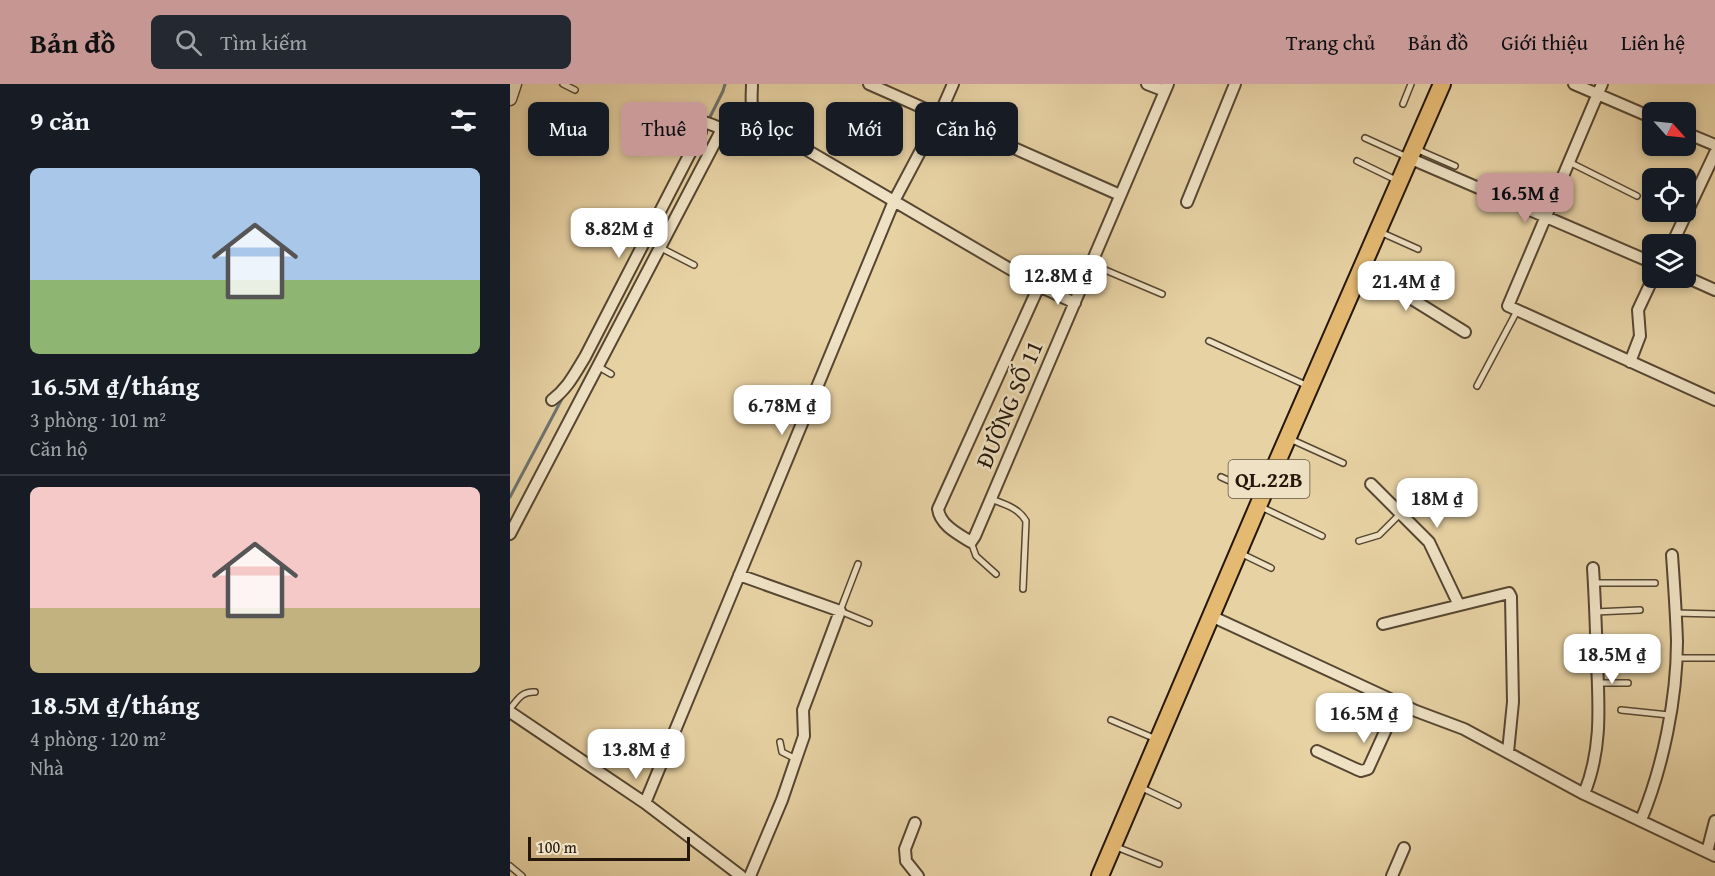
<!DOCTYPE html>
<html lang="vi">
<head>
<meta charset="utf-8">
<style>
	:root { --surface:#171b24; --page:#242831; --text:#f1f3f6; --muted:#9ea1a6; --line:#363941; --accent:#c59692 }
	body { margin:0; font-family:"Gentium Book Plus",serif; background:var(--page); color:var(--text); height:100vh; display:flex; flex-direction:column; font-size:22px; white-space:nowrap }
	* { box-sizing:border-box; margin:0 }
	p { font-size:20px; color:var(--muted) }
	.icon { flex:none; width:33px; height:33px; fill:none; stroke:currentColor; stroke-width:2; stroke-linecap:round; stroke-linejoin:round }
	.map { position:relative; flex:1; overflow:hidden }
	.sheet { display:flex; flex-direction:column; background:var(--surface); width:510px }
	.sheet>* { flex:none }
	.top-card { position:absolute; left:18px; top:18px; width:570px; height:54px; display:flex; gap:12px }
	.needle { width:39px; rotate:117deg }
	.tools { position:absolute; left:1132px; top:18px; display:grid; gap:12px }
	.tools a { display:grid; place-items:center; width:54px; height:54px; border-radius:9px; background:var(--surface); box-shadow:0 3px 9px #0003; font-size:30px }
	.scale { position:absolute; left:18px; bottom:15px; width:162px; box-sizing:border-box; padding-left:6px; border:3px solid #25170b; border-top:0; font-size:16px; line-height:21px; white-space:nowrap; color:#25170b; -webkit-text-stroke:4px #efe2c4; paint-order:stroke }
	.price { position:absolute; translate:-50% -51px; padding:0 14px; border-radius:12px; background:#fff; color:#222; font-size:20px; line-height:39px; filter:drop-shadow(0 2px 3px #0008) }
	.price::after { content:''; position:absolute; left:50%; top:36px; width:18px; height:14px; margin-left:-9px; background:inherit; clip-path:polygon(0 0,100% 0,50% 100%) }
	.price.selected { background:var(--accent); color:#111 }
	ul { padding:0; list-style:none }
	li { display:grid; align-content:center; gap:12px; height:318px; padding:0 30px }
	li+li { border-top:2px solid var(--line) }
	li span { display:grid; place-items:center; height:186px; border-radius:9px; color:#555 }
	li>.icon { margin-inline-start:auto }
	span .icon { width:108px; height:108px; fill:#fffc; stroke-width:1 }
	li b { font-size:26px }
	h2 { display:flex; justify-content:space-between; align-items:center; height:72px; padding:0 30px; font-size:26px }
	.pill { padding:0 21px; border-radius:9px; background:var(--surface); box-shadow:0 3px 9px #0003; font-size:21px; line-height:54px }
	.pill.selected { background:var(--accent); color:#111 }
	header { display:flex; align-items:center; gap:36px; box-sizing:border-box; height:84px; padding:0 30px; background:var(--accent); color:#111 }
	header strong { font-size:28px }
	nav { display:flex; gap:33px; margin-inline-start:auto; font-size:21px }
	.search { width:420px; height:54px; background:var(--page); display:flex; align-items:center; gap:15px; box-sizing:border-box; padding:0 21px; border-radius:9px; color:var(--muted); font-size:22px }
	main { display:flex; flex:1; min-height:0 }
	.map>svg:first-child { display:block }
</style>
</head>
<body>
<header>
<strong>Bản đồ</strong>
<div class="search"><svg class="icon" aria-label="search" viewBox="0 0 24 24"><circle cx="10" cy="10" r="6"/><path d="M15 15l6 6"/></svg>Tìm kiếm</div>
<nav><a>Trang chủ</a><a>Bản đồ</a><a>Giới thiệu</a><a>Liên hệ</a></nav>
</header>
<main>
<section class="sheet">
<h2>9 căn<svg class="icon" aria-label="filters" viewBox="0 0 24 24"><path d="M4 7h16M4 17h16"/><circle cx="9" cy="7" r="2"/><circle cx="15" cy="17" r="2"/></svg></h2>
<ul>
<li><span style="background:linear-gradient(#a9c7e8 60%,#8fb573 0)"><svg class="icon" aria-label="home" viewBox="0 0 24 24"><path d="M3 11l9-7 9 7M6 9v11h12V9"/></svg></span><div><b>16.5M ₫/tháng</b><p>3 phòng · 101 m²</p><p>Căn hộ</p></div></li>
<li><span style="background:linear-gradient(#f6c9c9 65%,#c2b280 0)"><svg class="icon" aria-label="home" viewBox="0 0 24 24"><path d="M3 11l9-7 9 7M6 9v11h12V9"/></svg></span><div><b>18.5M ₫/tháng</b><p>4 phòng · 120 m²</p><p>Nhà</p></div></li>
</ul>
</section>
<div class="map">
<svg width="1205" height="792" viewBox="0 0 1205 792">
	<rect width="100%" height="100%" fill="#e7d2a4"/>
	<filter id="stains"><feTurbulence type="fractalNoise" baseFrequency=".00333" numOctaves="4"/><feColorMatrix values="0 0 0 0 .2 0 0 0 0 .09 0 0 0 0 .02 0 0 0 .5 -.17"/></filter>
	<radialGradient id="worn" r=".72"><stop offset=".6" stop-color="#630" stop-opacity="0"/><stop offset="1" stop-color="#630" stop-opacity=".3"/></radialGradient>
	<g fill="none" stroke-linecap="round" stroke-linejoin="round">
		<path stroke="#6d7570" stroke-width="3" d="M198,37L213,7L215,0
			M0,413L54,311"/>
		<g stroke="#564631" stroke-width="8">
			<path id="service" d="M53,0L65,6
				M893,20L901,0
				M855,54L897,73
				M906,65L945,82
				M847,77L888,97
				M1059,78L1127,112
				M110,136L140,147
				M870,148L908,165
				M151,164L184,181
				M581,180L652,210
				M699,257L798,302
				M89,283L101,290
				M967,302L1007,227
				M780,355L833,379
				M711,393L750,411
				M481,415C494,420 509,424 516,437L513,505
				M749,422L812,452
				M849,457L869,451L890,430
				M461,458L466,472L486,490
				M730,469L761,484
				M348,480L330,527L359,539
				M1084,499H1145
				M1085,528L1130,526
				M1165,529L1205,530
				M1086,555L1120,554
				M1166,574H1205
				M1088,599H1118
				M0,625C8,615 12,607 25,608
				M1111,626L1159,631
				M601,636L646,655
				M270,658L272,668L286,675
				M630,703L668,721
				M604,762L649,780
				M0,782L12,792"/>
		</g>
		<g stroke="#564631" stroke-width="14">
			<path id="minor" d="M242,0C242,12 239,29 249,38L529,202
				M359,0L610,111
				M637,0L655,7
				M1064,0L1143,34
				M1092,0L998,222L1205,316
				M1176,49L1205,61
				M163,60C179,35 184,32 212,45
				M899,74L1143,179
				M677,118L725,0
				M1162,160L1205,69
				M852,184L955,248
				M1176,193L1205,206
				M565,219L529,202L428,425C430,441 448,450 461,458L465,452L658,0
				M1120,278L1130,252L1128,226L1143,194
				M42,316C58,304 65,289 75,273L191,48L189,37
				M861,400L919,458L949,521
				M0,450L212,45L221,31L243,27
				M229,491L330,527L293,626L294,652L286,675L272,716L240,792
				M701,532L906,627L954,645L1074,710L1205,772
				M873,540L999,509L1001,513L1003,618L998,668
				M0,628L135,719L231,792
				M807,667L846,685L851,687L858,685L888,619
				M1074,710C1092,666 1089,624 1087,577C1086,546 1085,515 1083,484
				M135,719L384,117L429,32L443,0
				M1131,736C1153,683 1167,615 1167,557C1166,529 1164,499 1162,471
				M405,739L395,765L396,777L408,792
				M1197,768L1205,737
				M882,792L894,764"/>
		</g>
		<g stroke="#564631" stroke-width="15">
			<path id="tertiary" d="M0,15L5,0"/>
		</g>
		<g stroke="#25170b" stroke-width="20">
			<path id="trunk" d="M590,792L760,394L932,0"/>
		</g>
		<use href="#service" stroke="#efe2c4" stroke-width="5"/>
		<use href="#minor" stroke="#efe2c4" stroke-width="10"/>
		<use href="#tertiary" stroke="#efe2c4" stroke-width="12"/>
		<use href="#trunk" stroke="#e4b972" stroke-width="16"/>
	</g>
	<g text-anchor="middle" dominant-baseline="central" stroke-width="5" stroke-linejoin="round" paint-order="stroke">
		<rect fill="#efe2c4" stroke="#625442" stroke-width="1.5" x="718.5" y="376" width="81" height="38" rx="4.5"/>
		<g font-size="22" font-weight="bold" fill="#25170b">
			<text x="759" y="395">QL.22B</text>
		</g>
		<g font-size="24" fill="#25170b" stroke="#efe2c4">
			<text transform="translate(499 320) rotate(-67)">ĐƯỜNG SỐ 11</text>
		</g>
	</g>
	<rect width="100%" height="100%" filter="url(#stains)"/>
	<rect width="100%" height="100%" fill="url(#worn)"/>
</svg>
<div class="tools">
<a><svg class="needle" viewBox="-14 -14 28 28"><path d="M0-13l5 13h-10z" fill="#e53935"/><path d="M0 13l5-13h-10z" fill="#9ea1a6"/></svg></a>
<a><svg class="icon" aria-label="locate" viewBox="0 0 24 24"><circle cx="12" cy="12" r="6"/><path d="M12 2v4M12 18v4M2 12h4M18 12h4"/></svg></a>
<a><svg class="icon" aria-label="layers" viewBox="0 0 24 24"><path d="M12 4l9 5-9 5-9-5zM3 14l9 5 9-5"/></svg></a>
</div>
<div class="scale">100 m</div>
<b class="price selected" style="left:1015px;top:140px">16.5M ₫</b>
<b class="price" style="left:109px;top:175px">8.82M ₫</b>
<b class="price" style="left:548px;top:222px">12.8M ₫</b>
<b class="price" style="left:896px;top:228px">21.4M ₫</b>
<b class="price" style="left:272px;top:352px">6.78M ₫</b>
<b class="price" style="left:927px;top:445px">18M ₫</b>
<b class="price" style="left:1102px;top:601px">18.5M ₫</b>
<b class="price" style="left:854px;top:660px">16.5M ₫</b>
<b class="price" style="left:126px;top:696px">13.8M ₫</b>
<div class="top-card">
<a class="pill">Mua</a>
<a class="pill selected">Thuê</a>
<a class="pill">Bộ lọc</a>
<a class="pill">Mới</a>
<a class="pill">Căn hộ</a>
</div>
</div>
</main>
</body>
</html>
